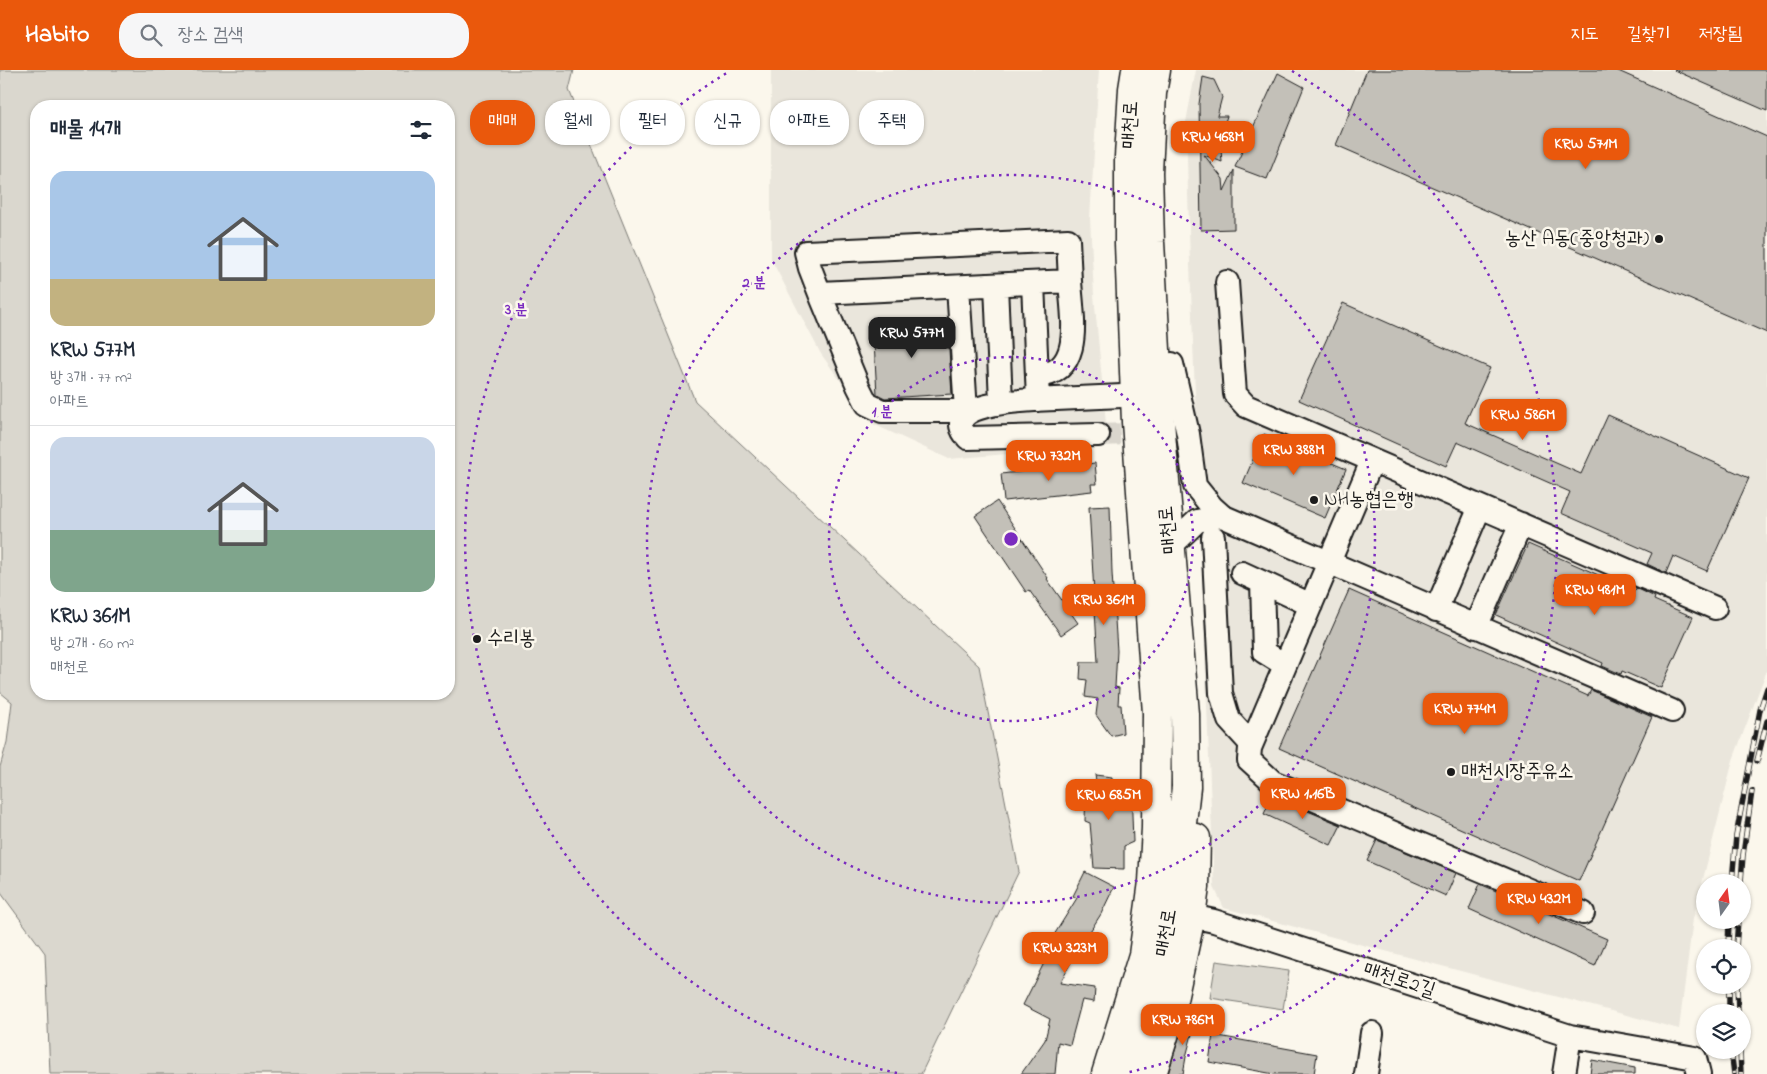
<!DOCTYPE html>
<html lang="ko">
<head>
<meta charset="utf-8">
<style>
	:root { --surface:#fff; --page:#f6f6f7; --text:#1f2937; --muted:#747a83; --line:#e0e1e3; --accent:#ea580c }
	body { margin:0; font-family:"Indie Flower","Poor Story",sans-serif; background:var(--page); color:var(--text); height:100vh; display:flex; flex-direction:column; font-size:19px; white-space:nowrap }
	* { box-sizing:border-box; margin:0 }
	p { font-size:16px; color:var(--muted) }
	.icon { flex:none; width:28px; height:28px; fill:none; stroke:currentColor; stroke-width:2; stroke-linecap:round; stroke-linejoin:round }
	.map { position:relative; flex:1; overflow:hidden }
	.panel { position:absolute; left:30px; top:30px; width:425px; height:600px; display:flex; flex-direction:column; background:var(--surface); border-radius:20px; box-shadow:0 1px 4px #0004 }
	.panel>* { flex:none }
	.banner { position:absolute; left:470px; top:30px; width:475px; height:45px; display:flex; gap:10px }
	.needle { width:32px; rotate:14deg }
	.controls { position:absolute; left:1696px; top:804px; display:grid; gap:10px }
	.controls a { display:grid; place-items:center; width:55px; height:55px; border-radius:50%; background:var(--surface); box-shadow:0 1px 4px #0004; font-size:25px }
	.price { position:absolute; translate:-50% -42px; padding:0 11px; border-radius:10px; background:var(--accent); color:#fff; font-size:16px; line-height:32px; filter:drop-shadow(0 1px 2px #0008) }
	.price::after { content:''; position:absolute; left:50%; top:30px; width:15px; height:11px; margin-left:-8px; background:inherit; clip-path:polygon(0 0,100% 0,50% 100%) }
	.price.active { background:#222; color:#fff }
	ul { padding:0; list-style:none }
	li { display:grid; align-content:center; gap:10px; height:265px; padding:0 20px }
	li+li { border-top:1px solid var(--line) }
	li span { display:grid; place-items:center; height:155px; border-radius:15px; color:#555 }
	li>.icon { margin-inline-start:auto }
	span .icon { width:90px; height:90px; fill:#fffc; stroke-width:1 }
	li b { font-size:21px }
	h2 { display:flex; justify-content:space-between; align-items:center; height:60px; padding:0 20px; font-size:21px }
	.chip { padding:0 18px; border-radius:20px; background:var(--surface); box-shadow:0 1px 4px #0004; font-size:18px; line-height:45px }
	.chip.active { background:var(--accent); color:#fff }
	header { display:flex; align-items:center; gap:30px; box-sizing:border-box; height:70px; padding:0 25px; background:var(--accent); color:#fff }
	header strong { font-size:24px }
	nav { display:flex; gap:28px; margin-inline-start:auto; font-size:18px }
	.search { width:350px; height:45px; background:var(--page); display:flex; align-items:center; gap:12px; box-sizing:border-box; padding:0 18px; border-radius:20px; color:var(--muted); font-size:19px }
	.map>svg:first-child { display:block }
</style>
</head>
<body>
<header>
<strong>Habito</strong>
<div class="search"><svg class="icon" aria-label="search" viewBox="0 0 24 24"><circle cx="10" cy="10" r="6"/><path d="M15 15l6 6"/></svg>장소 검색</div>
<nav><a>지도</a><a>길찾기</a><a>저장됨</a></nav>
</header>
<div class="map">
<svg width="1767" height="1004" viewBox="0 0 1767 1004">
	<rect width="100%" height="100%" fill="#fbf7ec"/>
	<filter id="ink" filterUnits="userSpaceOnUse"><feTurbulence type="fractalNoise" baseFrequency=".02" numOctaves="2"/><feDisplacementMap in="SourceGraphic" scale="10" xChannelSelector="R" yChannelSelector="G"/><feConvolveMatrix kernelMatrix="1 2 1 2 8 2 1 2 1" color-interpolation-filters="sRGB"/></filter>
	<g filter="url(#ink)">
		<path fill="#eae6dc" d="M771,0H1099L1090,148L1094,225L1108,375L949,389L871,353L821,284L771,189Z
			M1196,0H1767V600L1733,690L1693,849L1679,959L1224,838L1214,817L1190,194L1186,52Z"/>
		<path fill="#dad7ce" stroke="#7b7a75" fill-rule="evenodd" d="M0,0H574L569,20L695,331L979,596L1019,801L921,1004H50L45,883L1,823L0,818V697L7,672L12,632L0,622ZM36,36H449V624H36Z
			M1216,891L1289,901L1283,939L1210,928Z"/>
		<path fill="#c3c0b8" stroke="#1c1c1c" d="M1367,0H1616L1767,67V263L1336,75Z
			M1674,0H1767V41Z
			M1278,3L1304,17L1267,109L1235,97Z
			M1203,7L1214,10L1222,27L1217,46H1227L1220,67L1222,92L1204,85L1223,109L1224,121L1234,100V159L1201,160L1199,34Z
			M1343,233L1490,298L1465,353L1581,404L1608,345L1749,408L1707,501L1673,486L1666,503L1647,494L1652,483L1561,443L1570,422L1457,372L1446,396L1299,330Z
			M947,250L952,324L885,328L877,324L873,255Z
			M1264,364L1346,399L1325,448L1243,413Z
			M1095,393L1097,414H1091L1092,421L1004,431L1001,404Z
			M997,431L1048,508L1047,509L1078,553L1061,565L1029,520L1026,522L975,446Z
			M1110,436L1112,503L1117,581L1115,617L1119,618L1118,635H1121L1123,663L1111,666L1096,645L1098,629L1085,627L1087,610L1080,609L1081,592H1098L1089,437Z
			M1528,474L1635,521L1636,518L1655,527L1654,530L1693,547L1661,618L1622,601L1621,604L1602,596L1603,593L1496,545Z
			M1349,520L1588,626L1591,620L1652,647L1579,811L1279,678Z
			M1095,705L1112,707V711H1121L1122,716L1131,718L1133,772L1124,776V799L1094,798L1090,753L1085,751L1086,714L1096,711Z
			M1272,726L1341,755L1331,775L1264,744Z
			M1377,770L1456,803L1446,826L1367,791Z
			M1085,802L1114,817L1101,844L1072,890L1060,913L1095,918L1094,932L1082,930L1070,975L1058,972L1055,1004H1021L1045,970L1050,949L1023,935L1057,867L1054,865L1077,828L1073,826Z
			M1480,814L1607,869L1595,896L1469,839Z
			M1186,944L1196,949L1186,987L1183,1004H1168Z
			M1213,965L1317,984L1314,1004H1274L1209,992Z
			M1592,990L1635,998V1004H1590Z"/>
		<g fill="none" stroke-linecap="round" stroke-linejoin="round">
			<path stroke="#dad6cd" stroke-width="22" stroke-dasharray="22 11" stroke-linecap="butt" d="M1098,365L1127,364L1155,373L1174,381L1198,413"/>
			<g stroke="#1c1c1c" stroke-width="26">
				<path id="minor" d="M1227,212L1235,324L1246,336L1715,538
					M1033,213L1038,330
					M996,215L1001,332
					M958,217L966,341
					M820,223L1070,211L1068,170L806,182L810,198L822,229L858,316L867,334L882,341H972
					M1172,294L1188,364L1195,416L1212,437L1222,446L1672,641
					M1037,306C1085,302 1072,246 1070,211
					M1098,365L968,368C933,330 1039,330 1056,329C1078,328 1100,327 1122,326
					M1372,391L1250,678L1249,690L1273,712L1583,843
					M1213,467L1221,623L1229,650L1251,674
					M1171,476L1197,451L1222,446
					M1242,503L1311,535
					M1262,512L1264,582L1285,595
					M1436,540L1480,437
					M1476,557L1521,454
					M1191,846L1214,851L1570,966L1564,1004
					M1570,966L1695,988L1699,1004
					M1366,1004L1372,963"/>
			</g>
			<g stroke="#1c1c1c" stroke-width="31">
				<path id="major" d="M1106,1004L1143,885L1153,812L1156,758L1157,643L1136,352L1129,174V87L1133,19L1136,0
					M1130,1004L1156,922L1171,853L1186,717L1185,644L1160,352L1150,172L1148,102L1152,23L1156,0
					M1152,1004L1168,953L1191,846L1195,817L1196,768"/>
			</g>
			<use href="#minor" stroke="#fbf7ec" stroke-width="22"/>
			<use href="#major" stroke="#fbf7ec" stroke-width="28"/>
			<g stroke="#1c1c1c" stroke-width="5.5">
				<path id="rail" d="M1757,691L1767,651
					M1732,812L1736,766L1760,640L1767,618
					M1741,812L1743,785L1752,721
					M1728,878L1729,850
					M1736,878L1738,850
					M1729,915V942
					M1737,915L1738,942
					M1731,980L1734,1004
					M1740,980L1741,1004"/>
			</g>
			<use href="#rail" stroke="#fbf7ec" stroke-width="4" stroke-dasharray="11" stroke-linecap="butt"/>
		</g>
	</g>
	<g fill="none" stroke="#7b2cbf" stroke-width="2.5" stroke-dasharray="2.5 5">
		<circle cx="1011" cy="469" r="182"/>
		<circle cx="1011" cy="469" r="364"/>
		<path d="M897 1003A546 546 0 0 1 730 1M1292 1A546 546 0 0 1 1125 1003"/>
	</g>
	<g fill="#1c1c1c" stroke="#fbf7ec" stroke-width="2">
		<circle cx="1659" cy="169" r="5"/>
		<circle cx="1314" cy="430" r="5"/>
		<circle cx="477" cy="569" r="5"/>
		<circle cx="1451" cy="702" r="5"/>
	</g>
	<g text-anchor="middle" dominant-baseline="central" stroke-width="5" stroke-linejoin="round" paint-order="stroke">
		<g font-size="20" fill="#1c1c1c" stroke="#fbf7ec">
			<text transform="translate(1131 55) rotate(-87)">매천로</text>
			<text transform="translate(1169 460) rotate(-95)">매천로</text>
			<text transform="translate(1167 863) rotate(-80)">매천로</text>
			<text transform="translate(1399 911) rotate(18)">매천로2길</text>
		</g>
		<g font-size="20" fill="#1c1c1c" stroke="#fbf7ec" text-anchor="start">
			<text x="1649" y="169" text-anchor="end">농산 A동(중앙청과)</text>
			<text x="1324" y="430">NH농협은행</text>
			<text x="487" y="569">수리봉</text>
			<text x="1461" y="702">매천시장주유소</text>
		</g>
	</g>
	<circle cx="1011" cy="469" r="8" fill="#7b2cbf" stroke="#fbf7ec" stroke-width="2.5"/>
	<g font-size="15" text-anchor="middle" font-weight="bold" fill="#7b2cbf" stroke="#fbf7ec" stroke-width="5" stroke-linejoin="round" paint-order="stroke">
		<text x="754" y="217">2 분</text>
		<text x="516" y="244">3 분</text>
		<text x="882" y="346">1 분</text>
	</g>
</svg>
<div class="controls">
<a><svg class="needle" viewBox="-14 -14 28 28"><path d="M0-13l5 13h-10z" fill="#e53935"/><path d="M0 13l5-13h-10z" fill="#747a83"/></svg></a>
<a><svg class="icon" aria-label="locate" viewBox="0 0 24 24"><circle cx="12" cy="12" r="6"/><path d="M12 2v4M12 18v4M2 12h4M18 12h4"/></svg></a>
<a><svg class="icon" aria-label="layers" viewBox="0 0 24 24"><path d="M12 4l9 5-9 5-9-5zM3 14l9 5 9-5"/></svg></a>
</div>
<b class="price" style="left:1213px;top:93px">KRW 468M</b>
<b class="price" style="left:1586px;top:100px">KRW 571M</b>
<b class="price active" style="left:912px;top:289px">KRW 577M</b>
<b class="price" style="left:1523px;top:371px">KRW 586M</b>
<b class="price" style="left:1294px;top:406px">KRW 388M</b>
<b class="price" style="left:1049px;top:412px">KRW 732M</b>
<b class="price" style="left:1595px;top:546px">KRW 481M</b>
<b class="price" style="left:1104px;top:556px">KRW 361M</b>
<b class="price" style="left:1465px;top:665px">KRW 774M</b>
<b class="price" style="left:1303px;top:750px">KRW 1.16B</b>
<b class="price" style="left:1109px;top:751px">KRW 685M</b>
<b class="price" style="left:1539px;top:855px">KRW 432M</b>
<b class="price" style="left:1065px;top:904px">KRW 323M</b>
<b class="price" style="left:1183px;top:976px">KRW 786M</b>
<div class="banner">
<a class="chip active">매매</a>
<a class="chip">월세</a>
<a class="chip">필터</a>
<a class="chip">신규</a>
<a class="chip">아파트</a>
<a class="chip">주택</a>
</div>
<section class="panel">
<h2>매물 14개<svg class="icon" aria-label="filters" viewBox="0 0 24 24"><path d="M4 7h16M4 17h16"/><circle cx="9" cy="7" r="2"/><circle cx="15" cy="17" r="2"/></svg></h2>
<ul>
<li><span style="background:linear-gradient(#a9c7e8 70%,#c2b280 0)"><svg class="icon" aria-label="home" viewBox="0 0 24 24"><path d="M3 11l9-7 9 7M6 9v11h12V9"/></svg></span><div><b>KRW 577M</b><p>방 3개 · 77 m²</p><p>아파트</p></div></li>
<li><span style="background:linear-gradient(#c9d6e8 60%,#7fa58c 0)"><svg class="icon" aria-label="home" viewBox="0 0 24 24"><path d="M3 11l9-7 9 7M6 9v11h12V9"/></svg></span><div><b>KRW 361M</b><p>방 2개 · 60 m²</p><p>매천로</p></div></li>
</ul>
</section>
</div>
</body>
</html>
